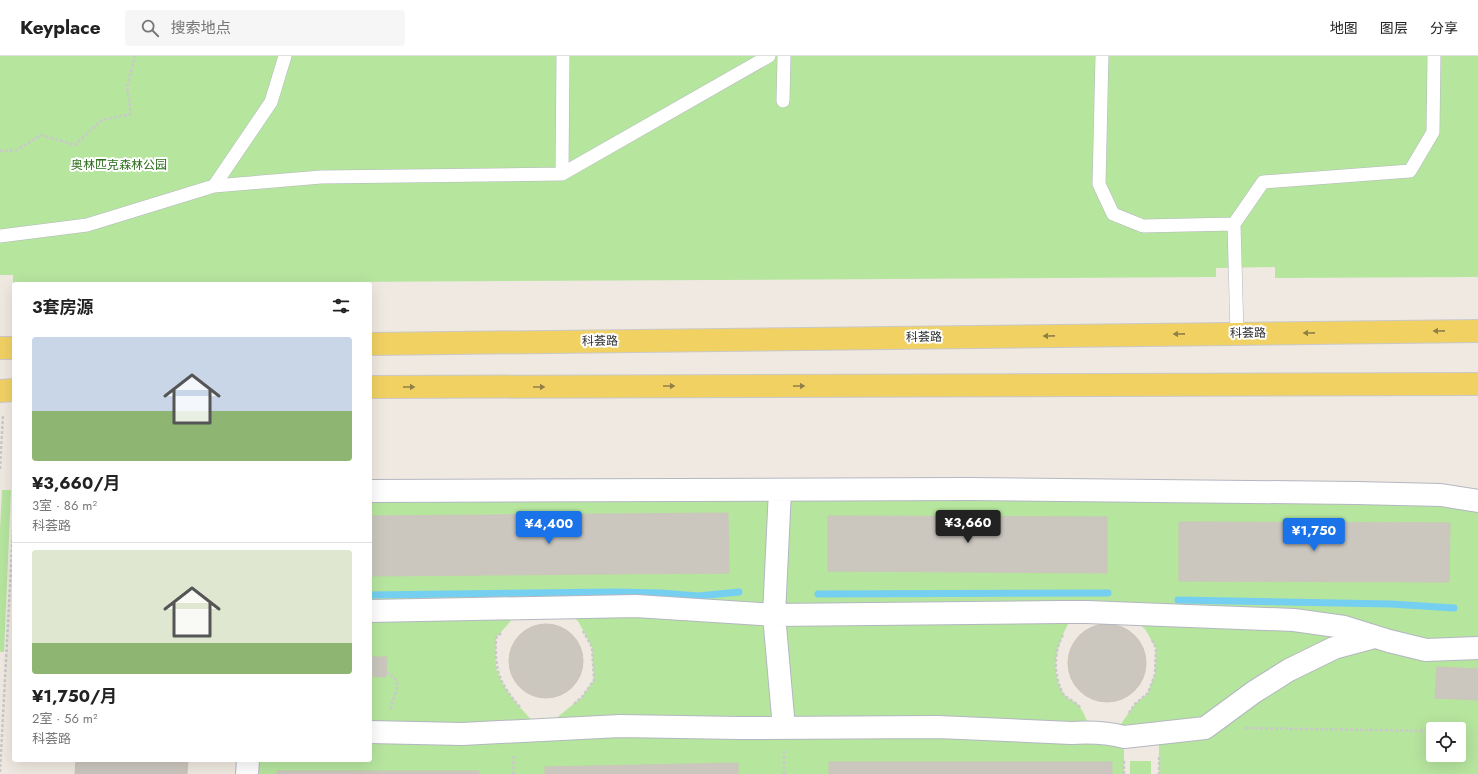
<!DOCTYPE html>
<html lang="zh">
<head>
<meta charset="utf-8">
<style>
	:root { --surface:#fff; --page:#f6f6f6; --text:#222; --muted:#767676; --line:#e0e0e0; --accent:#1a73e8 }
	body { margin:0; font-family:Jost,"Noto Sans SC",sans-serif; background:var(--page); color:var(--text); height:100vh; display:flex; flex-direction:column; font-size:15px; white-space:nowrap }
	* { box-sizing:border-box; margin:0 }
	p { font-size:13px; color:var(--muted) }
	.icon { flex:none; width:22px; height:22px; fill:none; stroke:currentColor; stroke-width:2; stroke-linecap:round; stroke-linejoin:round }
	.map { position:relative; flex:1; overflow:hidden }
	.panel { position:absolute; left:12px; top:226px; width:360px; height:480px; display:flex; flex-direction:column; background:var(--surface); border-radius:4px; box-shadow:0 4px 16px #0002 }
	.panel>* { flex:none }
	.buttons { position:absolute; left:1426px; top:666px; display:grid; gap:8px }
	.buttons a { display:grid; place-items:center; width:40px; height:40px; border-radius:4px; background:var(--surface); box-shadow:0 4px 16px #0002; font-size:20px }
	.price { position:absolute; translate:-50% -34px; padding:0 9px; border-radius:4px; background:var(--accent); color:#fff; font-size:13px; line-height:26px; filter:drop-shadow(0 1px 2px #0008) }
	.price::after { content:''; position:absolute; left:50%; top:24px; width:12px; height:9px; margin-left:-6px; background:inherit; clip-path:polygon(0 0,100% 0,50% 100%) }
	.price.selected { background:#222; color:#fff }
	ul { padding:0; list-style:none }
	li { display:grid; align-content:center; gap:8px; height:212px; padding:0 20px }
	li+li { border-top:1px solid var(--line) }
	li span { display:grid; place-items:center; height:124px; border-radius:4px; color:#555 }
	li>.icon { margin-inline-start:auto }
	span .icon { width:72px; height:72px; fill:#fffc; stroke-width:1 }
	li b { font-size:17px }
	h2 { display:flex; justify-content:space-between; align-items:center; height:48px; padding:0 20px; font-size:17px }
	header { display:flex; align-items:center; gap:24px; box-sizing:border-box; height:56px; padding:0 20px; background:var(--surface); border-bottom:1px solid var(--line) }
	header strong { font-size:19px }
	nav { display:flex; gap:22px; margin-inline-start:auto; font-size:14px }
	.search { width:280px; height:36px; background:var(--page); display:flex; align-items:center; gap:10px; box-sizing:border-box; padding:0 14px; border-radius:4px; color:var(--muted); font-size:15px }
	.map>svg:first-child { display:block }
</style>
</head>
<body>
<header>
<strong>Keyplace</strong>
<div class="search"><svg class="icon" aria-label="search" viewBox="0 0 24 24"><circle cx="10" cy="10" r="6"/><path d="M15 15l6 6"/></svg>搜索地点</div>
<nav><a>地图</a><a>图层</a><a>分享</a></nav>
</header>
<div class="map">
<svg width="1478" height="718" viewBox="0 0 1478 718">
	<rect width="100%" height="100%" fill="#efe9e1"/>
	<path fill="#b6e59e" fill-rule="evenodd" d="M0,0H1478V221L1275,222V211L1216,212V221L13,228V219H0Z
		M2,434H11L4,596H0V473Z
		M370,435L1478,445V613L1437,611L1435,642L1478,644V718H1159V676L1124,681V718H1112V706H829V718H738L737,707L545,711V718H479V715H277V718H248V704H370V620L386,621L387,601H370V481L371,520L729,517L728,457L370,460ZM829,460L1107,461V517L828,515ZM1180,466L1450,467L1449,526L1179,525ZM559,551L578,565L592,591L594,624L582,641L542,674C525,658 501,633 496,611C495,601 496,591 496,582L522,552ZM1127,558L1145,573L1156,592L1155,618L1148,637L1135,648L1114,678L1092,676C1088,668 1085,658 1079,650C1075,645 1066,643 1063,637C1049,612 1057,589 1069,566ZM1433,673H1459V699H1433Z
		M1130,705H1151V718H1130Z"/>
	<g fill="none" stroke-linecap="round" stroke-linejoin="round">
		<path stroke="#75cff0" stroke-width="7" d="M818,538L1108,537
			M370,539L615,536L661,537L698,540L739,536
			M1178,544L1391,548L1454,552"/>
	</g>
	<path fill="#cbc7bf" stroke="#cbc5ba" d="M728,457L729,517L370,520V460Z
		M828,460L1107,461V517L828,515Z
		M1179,466L1450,467L1449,526L1179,525Z
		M1068 607a39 39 0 1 1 78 0a39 39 0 1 1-78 0Z
		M509 605a37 37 0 1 1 74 0a37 37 0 1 1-74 0Z
		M370,601H387L386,621L370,620Z
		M1437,611L1478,613V644L1435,642Z
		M76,704H188L187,718H75Z
		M829,706H1112V718H829Z
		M738,707V718H545V711Z
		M277,715H479V718H277Z"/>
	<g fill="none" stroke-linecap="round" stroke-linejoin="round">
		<g stroke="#b4b7c1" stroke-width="14">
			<path id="lane" d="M1102,0L1099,128L1113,158L1143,170L1234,168L1263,126L1410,115L1433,76L1434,0
				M783,45L784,0
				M562,118L563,0
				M214,130L271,46L285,0
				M1234,168L1237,278
				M0,180L87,169L214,130L321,121L562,118L769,0"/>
		</g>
		<g stroke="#b4b7c1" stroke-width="24">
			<path id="street" d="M780,434L774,559L784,672
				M370,435L968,433L1356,437L1441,439L1478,445
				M370,555L636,550L774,559L1060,556H1087L1294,564L1344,571L1389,585L1426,594L1478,592
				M370,676L462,678L620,670L740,672L938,671L1071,677C1089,676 1106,676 1124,681L1205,672L1254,636L1289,614L1334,592L1375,581
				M247,718L248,704"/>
		</g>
		<g stroke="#c9c9c9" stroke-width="24">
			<path id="primary" d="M370,288L1478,275
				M0,292H14
				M370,331L1478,328
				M0,335L14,334"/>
		</g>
		<path stroke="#c9c9c9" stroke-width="2.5" stroke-dasharray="3 2" stroke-linecap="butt" d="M0,95L17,94L41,79L75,89L102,64L131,58L127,31L135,0
			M0,413L3,358
			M501,577L496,582C495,614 498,626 520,651
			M1063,579C1054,595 1054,614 1060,631C1061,633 1062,637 1064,639C1069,644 1077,646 1081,653
			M386,616C407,626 392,638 391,653
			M574,648L582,641L594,624L592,591L583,575
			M1129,657L1135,648L1148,637L1155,618L1156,592L1151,582
			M1245,672L1433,675
			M784,695V718
			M1159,701V718
			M1124,705V718
			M0,716L14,455
			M513,718L514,699"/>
		<use href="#lane" stroke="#fff" stroke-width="13"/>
		<use href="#street" stroke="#fff" stroke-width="22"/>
		<use href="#primary" stroke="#f2d163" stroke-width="22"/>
	</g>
	<defs><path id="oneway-solid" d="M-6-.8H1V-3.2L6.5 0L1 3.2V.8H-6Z"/></defs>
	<g fill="#908048">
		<use href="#oneway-solid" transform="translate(1439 275) rotate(179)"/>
		<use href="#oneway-solid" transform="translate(1309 277) rotate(179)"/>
		<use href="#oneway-solid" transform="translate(1179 278) rotate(179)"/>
		<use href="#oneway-solid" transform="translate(1049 280) rotate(179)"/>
		<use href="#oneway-solid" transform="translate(669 330)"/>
		<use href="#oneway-solid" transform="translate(799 330)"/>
		<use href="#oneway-solid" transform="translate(409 331)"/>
		<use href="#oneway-solid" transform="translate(539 331)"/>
	</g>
	<g text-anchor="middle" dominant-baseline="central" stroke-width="4" stroke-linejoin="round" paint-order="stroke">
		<g font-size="12" fill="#2c6e1b" stroke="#fff">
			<text x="119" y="109">奥林匹克森林公园</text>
		</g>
		<g font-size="12" fill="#2e2e2e" stroke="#fff">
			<text transform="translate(1248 277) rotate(-1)">科荟路</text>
			<text transform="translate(924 281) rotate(-1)">科荟路</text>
			<text transform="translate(600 285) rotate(-1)">科荟路</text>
		</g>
	</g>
</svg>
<div class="buttons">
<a><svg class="icon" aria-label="locate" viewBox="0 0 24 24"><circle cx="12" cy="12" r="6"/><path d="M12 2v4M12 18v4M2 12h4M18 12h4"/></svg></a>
</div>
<b class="price selected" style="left:968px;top:488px">¥3,660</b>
<b class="price" style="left:549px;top:489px">¥4,400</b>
<b class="price" style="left:1314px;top:496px">¥1,750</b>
<section class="panel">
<h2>3套房源<svg class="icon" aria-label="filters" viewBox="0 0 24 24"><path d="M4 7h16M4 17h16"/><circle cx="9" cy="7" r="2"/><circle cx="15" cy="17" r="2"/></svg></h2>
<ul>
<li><span style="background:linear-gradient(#c9d6e8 60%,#8fb573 0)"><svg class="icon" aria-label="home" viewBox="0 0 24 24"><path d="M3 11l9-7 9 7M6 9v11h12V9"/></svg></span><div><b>¥3,660/月</b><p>3室 · 86 m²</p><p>科荟路</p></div></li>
<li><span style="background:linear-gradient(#dfe7d0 75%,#8fb573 0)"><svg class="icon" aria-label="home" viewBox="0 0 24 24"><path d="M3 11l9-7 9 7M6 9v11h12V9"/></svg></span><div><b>¥1,750/月</b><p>2室 · 56 m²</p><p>科荟路</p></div></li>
</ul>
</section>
</div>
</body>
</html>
